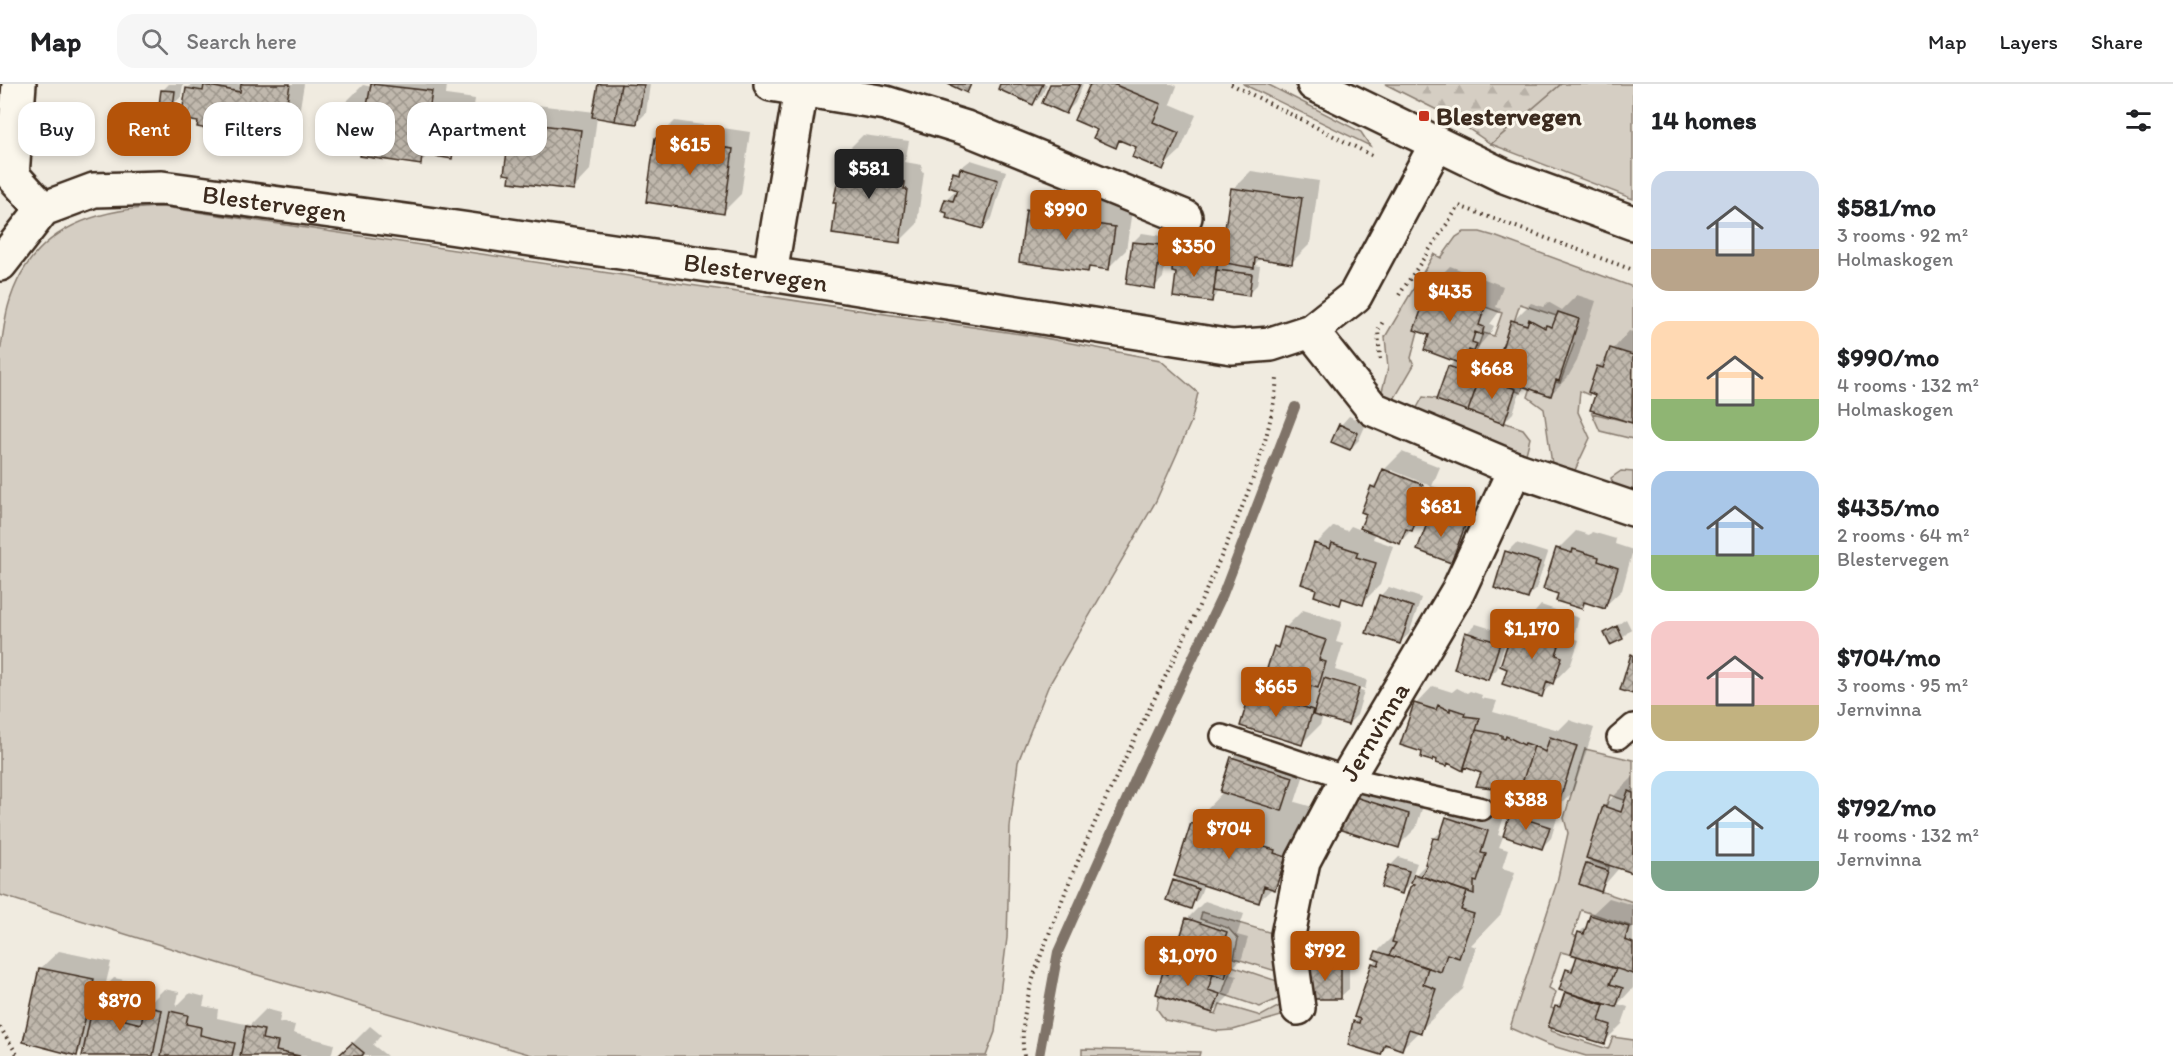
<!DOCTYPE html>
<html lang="en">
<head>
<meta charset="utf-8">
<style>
	:root { --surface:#fff; --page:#f6f6f6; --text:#202124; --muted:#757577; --line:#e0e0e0; --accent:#b45309 }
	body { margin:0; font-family:Itim,sans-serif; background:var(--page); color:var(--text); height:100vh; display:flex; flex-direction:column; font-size:22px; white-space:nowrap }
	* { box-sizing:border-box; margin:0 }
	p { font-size:20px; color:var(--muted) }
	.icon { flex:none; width:33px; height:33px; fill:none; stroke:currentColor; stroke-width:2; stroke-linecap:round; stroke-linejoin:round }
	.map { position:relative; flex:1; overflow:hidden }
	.details { display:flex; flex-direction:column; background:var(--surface); width:540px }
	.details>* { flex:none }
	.hud { position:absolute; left:18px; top:18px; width:570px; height:54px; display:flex; gap:12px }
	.price { position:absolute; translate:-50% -51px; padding:0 14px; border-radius:6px; background:var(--accent); color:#fff; font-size:20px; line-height:39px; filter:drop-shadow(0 2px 3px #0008) }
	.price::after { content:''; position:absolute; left:50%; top:36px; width:18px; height:14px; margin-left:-9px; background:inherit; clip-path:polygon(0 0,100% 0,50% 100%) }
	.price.current { background:#222; color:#fff }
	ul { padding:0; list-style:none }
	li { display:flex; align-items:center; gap:18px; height:150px; padding:0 18px }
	li span { display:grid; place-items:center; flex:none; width:168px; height:120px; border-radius:18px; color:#555 }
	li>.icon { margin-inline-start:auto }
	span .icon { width:72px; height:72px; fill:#fffc; stroke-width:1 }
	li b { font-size:26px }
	h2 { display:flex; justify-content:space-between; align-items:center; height:72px; padding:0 18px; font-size:26px }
	.chip { padding:0 21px; border-radius:18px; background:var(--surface); box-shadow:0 3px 9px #0003; font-size:21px; line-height:54px }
	.chip.current { background:var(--accent); color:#fff }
	header { display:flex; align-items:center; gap:36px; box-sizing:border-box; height:84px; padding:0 30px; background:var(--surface); border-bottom:2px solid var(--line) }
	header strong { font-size:28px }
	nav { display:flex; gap:33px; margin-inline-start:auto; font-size:21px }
	.search { width:420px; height:54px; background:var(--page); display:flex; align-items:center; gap:15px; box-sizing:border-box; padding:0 21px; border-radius:18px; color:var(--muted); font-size:22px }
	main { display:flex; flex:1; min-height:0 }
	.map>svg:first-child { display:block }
</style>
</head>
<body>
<header>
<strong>Map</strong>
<div class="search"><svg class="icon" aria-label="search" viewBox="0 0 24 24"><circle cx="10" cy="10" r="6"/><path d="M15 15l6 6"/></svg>Search here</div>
<nav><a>Map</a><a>Layers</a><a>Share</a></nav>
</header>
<main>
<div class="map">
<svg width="1633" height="972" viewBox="0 0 1633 972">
	<defs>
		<pattern id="forest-firs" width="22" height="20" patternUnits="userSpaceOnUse" patternTransform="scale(1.5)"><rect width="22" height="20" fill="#d5cec3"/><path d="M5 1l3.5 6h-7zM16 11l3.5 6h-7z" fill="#b8b1a7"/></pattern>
		<pattern id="building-cross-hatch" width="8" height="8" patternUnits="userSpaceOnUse" patternTransform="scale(1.5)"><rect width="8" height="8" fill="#c0b8ad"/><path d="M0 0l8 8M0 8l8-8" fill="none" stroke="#9d968c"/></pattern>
	</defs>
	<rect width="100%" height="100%" fill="#f0ebe0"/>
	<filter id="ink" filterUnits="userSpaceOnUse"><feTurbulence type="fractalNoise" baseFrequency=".0167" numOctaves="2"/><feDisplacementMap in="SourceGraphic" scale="12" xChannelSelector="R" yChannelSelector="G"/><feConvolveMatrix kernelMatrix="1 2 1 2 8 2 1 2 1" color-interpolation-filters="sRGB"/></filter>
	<g filter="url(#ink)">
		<path fill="#d5cec3" stroke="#887c70" stroke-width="1.5" d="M1243,0H1267L1361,48L1370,62Z
			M1561,0H1633V115L1491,60Z
			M164,123L1034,252L1160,276L1198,309L1191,338L1156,417L1048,603L1018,678L1010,743L1007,854L995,948L986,972H535L247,888L0,811V268C3,253 4,238 8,223C28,147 92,124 164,123Z
			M1464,148H1480L1494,152L1633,203V273L1610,267L1604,287L1597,286L1589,311L1580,307L1578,328L1590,354L1575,386L1552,380L1544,325L1528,313L1533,297L1539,293L1560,299L1574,260L1569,258L1575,238L1520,220L1500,279L1514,284L1525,294L1521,309L1463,286L1469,269L1475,271L1483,249L1494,252L1502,229L1447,209L1422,232L1411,274L1414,281L1393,317L1386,313L1382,307L1388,284L1385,253L1434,170L1441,174L1456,153Z
			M1423,313L1437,315L1523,345L1530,354L1526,370L1414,329Z
			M1592,329L1633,339V355L1600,347Z
			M1621,387L1633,388V408L1613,400L1611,394Z
			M1585,665L1633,676V719L1610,711L1588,775L1609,783L1608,787L1586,780L1579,800L1633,818V843L1581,826L1573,851L1582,856L1576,872L1561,868L1549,904L1556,908L1551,924L1557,926L1551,947L1608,965L1613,953L1633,956V972H1586L1546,960L1510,944L1557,798L1568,749L1564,734Z
			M1202,828L1272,849L1279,888L1234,874L1238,855L1228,844L1200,835Z
			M1232,882L1280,898L1284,912L1260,923L1222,910Z
			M1159,912L1216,930L1220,920L1261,932L1285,919L1288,930L1233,946L1218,947L1165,936L1157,925Z
			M1082,965L1200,968L1199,972H1082Z"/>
		<path fill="url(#forest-firs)" stroke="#887c70" stroke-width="1.5" d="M1385,0H1561L1491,60L1451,33Z"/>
		<path fill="#0003" fill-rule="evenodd" d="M169,0H183L181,13L172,21L163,6Z
			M192,0H304L297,41L279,59L199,37L188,4Z
			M372,0H447L446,11L475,15L469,55L451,73L429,70L420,79L363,66L345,19L363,1L372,3Z
			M599,0H650L646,29L637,38L597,33L590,86L573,104L509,61L517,53L519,39L537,21L595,28Z
			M1002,0H1047L1042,11L1033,20Z
			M1051,0H1083L1075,19L1066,28Z
			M1092,0H1172L1177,2L1170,20L1196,31L1180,67L1162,84L1138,62L1122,55L1115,62Z
			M675,37L750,48L741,110L723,128L657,55Z
			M863,51L909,57L905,78L922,81L921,87L924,88L917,140L899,158L845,69Z
			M971,76L1006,87L992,134L983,143L946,115L957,105L951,103L955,88Z
			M1251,87L1319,97L1310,160L1292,178L1262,173L1254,181L1260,182L1257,201L1248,210L1220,207L1211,216L1177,188L1175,174L1184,165L1223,169L1233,105Z
			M1089,106L1113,119L1112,123L1132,126L1126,166L1108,184L1092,182L1087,186L1028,127L1045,109L1081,114Z
			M1142,149L1169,153L1163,194L1154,203L1133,158Z
			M1450,182L1503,202L1496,223L1501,225L1490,240L1494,242L1491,248L1466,277L1511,292L1515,281L1513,237L1531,219L1543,223L1548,218L1562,226L1577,211L1596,217L1577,277L1568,293L1550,311L1522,301L1513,329L1504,338L1449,283L1455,276L1431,250L1432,200Z
			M1629,247L1633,248L1631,338L1598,283Z
			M1349,332L1366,340L1359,356L1350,365L1341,341Z
			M1402,368L1440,383L1432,402L1439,404L1429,428L1400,458L1375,448L1373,455L1393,462L1380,501L1362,519L1345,513L1340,519L1316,460L1334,442L1347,447L1351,442L1361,446L1368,429L1372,403L1380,395L1384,386ZM1391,386L1431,402L1430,405L1388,388Z
			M1441,421L1473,433L1460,468L1451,477L1432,430Z
			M1576,447L1589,451L1592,448L1616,455L1615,460L1633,466L1622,506L1604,523L1587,518L1582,524L1560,509L1558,465Z
			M1516,459L1548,469L1536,505L1527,513L1507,468Z
			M1389,503L1421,514L1409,550L1400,558L1380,512Z
			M1541,521L1579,534L1573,554L1579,556L1571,580L1541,611L1509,584L1510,557Z
			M1303,526L1342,538L1336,558L1343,560L1335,586L1367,596L1365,605L1329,594V597L1364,607L1357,631L1348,640L1323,632L1320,641L1302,659L1252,607L1271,588L1275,563L1282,556L1285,544ZM1325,596L1322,606L1317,604Z
			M1626,535L1631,545L1622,554L1606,549Z
			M1476,540L1508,550L1497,585L1488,594L1467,549Z
			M1433,602L1452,608L1457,604L1467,609L1470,607L1482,611L1481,614L1497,617L1493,628L1559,646L1569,636L1594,644L1573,708L1555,726L1489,702L1487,704L1478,701L1483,688L1466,682L1462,685L1449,678L1447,681L1424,667L1416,620Z
			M1250,656L1309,675L1295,718L1316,724L1317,762L1258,818L1204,800L1199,814L1190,823L1174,797L1179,792L1192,740L1224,707L1233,674Z
			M1633,693V788L1620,783L1600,806L1587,780L1593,775L1604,722Z
			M1368,694L1426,712L1416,744L1398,762L1350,712Z
			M1466,716L1505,729L1498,751L1503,753L1499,763L1508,766L1502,784L1515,788L1501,830L1471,861L1476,863L1463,905L1402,964L1390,960L1380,969L1354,938L1359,933L1373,880L1378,874L1377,868L1397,848L1416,799L1411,798L1401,808L1390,782L1399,773L1417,779L1411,795L1426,780L1434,754L1444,745L1448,734Z
			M1520,722L1557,734L1551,754L1542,763L1512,731Z
			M1609,814L1633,821V904L1618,920L1628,923L1622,940L1604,958L1556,923L1564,915L1567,907L1568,886L1577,877L1579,849L1588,840L1591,831Z
			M1205,817L1244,830L1237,851L1248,854L1242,874L1227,889L1237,892L1231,910L1213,928L1164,889L1172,882L1174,862L1180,856L1177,853L1184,846L1187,835Z
			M59,867L111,878L105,903L114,894L129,897L128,906L144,910L142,919L149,920L164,905L179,908L176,923L190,909L205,913L203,922L218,925L217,934L250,941L266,925L281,929L279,938L295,941L293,949L334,960L331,972H89L86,961L77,970L41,884Z
			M1320,872H1349V905L1340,913L1311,881Z
			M370,942L381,951L373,961L387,972H340Z"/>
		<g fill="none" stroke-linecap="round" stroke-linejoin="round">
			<path stroke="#7f7367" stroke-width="10" d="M1039,972L1058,868L1140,685L1223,510L1295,323"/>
		</g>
		<path fill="url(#building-cross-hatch)" stroke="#3b2a1e" stroke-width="1.5" d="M241,0H290L280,60L197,43L198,38L181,35L186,4L203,7L204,1L240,8Z
			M371,0L432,7L429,28L458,32L452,75L422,70L421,81L360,72L361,67L338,64L344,19L367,22Z
			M598,0H621L615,37L592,33Z
			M621,0L644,1L637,40L615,37Z
			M948,0H971L967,9Z
			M1000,0H1043L1033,21L998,5Z
			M1050,0H1080L1066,30L1042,19Z
			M1090,0H1113L1161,20L1153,38L1179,49L1163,86L1132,73L1136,63L1119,56L1116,64L1093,54L1097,46L1074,36Z
			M161,6L175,7L173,23L159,21Z
			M517,38L581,46L573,106L509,98L510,91L504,90L508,60L514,62Z
			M655,54L733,65L724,130L646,118Z
			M844,68L892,75L888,96L905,98L904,105H907L900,159L832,150L836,119H833Z
			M960,84L998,96L983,145L946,134L947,129L941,127L945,115L953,117L957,106L949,103L953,88L959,90Z
			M1231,104L1302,114L1292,180L1255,174L1254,184L1220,178Z
			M1070,123L1091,127L1090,136H1096L1095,140L1115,143L1109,186L1089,183L1088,188L1019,178L1026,126L1069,132Z
			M1132,158L1161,161L1155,205L1126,200Z
			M1178,172L1218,177L1212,218L1173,213L1176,189L1172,188L1173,173L1178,174Z
			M1216,186L1252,190L1249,212L1214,207Z
			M1431,199L1486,220L1479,241L1484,243L1482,251L1475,248L1472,258L1477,260L1474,268L1469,266L1464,281L1424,266L1429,251L1414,246Z
			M1558,228L1579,235L1559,297L1556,296L1551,312L1507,297L1513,282L1498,277L1511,236L1527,241L1529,235L1545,244L1546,241L1552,243Z
			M1610,264L1633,271L1632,339L1590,326L1595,311L1588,308L1597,282L1603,284Z
			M1448,282L1480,293L1468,327L1436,316Z
			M1480,293L1516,305L1504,340L1468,327Z
			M1339,340L1358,349L1350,366L1331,358Z
			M1383,385L1423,401L1415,420L1422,422L1412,447L1406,445L1400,460L1360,444L1366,430L1361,428L1371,402L1375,404Z
			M1431,429L1465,442L1451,479L1417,466Z
			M1314,459L1330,465L1332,459L1358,468L1356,473L1376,479L1363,521L1342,514L1340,521L1314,512L1316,505L1301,500Z
			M1556,464L1572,469L1573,465L1599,473L1598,477L1618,484L1605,525L1584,518L1582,525L1556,517L1558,510L1543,505Z
			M1505,467L1540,478L1528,515L1494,504Z
			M1379,511L1413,523L1400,560L1366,549Z
			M1522,538L1562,552L1556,571L1562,573L1553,600L1547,597L1542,613L1502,600L1507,585L1500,582L1509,556L1515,558Z
			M1617,542L1623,555L1610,561L1604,549Z
			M1284,543L1326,556L1319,576L1326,578L1318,604L1311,602L1306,617L1266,605L1270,589L1266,588L1274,562L1278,564Z
			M1465,548L1500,559L1488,596L1454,585Z
			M1631,570L1633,571V610L1620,606Z
			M1324,594L1359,604L1348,641L1313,631Z
			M1251,606L1313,626L1302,661L1240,642Z
			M1414,619L1436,626L1438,621L1450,627V624L1465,629L1464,632L1480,634L1463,687L1448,679L1447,682L1436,679L1437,676L1433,674L1432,677L1421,674L1422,668L1400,661Z
			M1476,646L1502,651V654L1505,655L1506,652L1524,661L1525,659L1534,662L1517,715L1508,712L1509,710L1492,707L1493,704L1476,702L1481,689L1464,683Z
			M1550,653L1577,662L1556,728L1528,719L1529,716L1524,715V717L1517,715L1534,662L1545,668Z
			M1231,673L1293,693L1282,727L1220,708Z
			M1628,707L1633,709V789L1586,774L1603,722L1621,728Z
			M1349,711L1409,730L1399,764L1338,745Z
			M1510,730L1550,743L1542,765L1503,752Z
			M1216,733L1259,746L1254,760L1275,766L1274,769L1286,773L1275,806L1264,802L1259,819L1174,792L1191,739L1212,746Z
			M1446,733L1488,747L1481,769L1486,770L1477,798L1474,797V810L1421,792L1427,781L1425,780L1433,754L1439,755Z
			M1586,780L1608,787L1601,808L1579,800Z
			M1389,781L1409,787L1402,810L1381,803Z
			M1414,790L1467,808L1461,826L1474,830L1459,874L1447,870L1441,888L1389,871L1396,859L1392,858L1410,803L1414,800L1411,799Z
			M1173,796L1198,805L1191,825L1166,816Z
			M1590,831L1629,843L1625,856L1633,859V890L1571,870L1578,848L1584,850Z
			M1186,834L1227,848L1220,869L1232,872L1225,894L1168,875L1172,861L1177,863L1179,857L1174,856L1175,852L1180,854Z
			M1376,867L1428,884L1423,900L1436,905L1421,949L1409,945L1402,966L1385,960L1381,971L1348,961L1353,937L1359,939L1360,935L1354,933L1372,879L1378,881L1380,877L1373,874Z
			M1577,872L1616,885L1610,900L1623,904L1616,923L1559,906L1566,885L1572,887Z
			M1172,876L1213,890L1208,906L1220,910L1213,929L1156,910L1163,888L1168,890Z
			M1309,880H1341V915H1309Z
			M39,884L94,895L77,972L23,958Z
			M1565,908L1604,921L1599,937L1611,941L1605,960L1548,943L1555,922L1560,923Z
			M95,911L112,915L110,924L127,928L125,936L141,940L145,922L162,926L153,972H82Z
			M170,927L188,931L186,940L201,943L200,951L235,959L232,972H161Z
			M246,942L264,946L262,955L278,958L276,967L300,972H240Z
			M352,959L364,969L362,972H338Z"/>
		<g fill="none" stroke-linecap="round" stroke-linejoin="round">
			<g stroke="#3b2a1e" stroke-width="26">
				<path id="service" d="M1222,652L1347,694L1482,725
					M1618,654L1633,641"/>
			</g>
			<g stroke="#3b2a1e" stroke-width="38">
				<g id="minor">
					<path d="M19,0L12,91L43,125"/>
					<path d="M771,0L885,19L966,44L1185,133"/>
					<path id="s1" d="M0,180L43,125L94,106L162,104L442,142L770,190L1232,263L1271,260L1311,247L1355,212L1436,61"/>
					<path d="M770,190L801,5"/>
					<path d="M1311,247L1373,325L1515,385L1633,425"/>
					<path id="s2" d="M1298,924L1288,851L1303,777L1347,694L1458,507L1515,385"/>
				</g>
			</g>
			<g stroke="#3b2a1e" stroke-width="38">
				<path id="tertiary" d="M1314,0L1504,92L1633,139"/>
			</g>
			<path stroke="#3b2a1e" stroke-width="4" stroke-dasharray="1.5 4.5" stroke-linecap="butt" d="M1231,0L1373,72
				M1399,211L1459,122L1633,186
				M1380,275L1378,246L1384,236
				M0,943L18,972
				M1024,972C1017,923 1041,872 1058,827C1102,710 1166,599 1216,484C1243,423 1270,361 1277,295"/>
			<use href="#service" stroke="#fbf7ec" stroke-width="21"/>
			<use href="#minor" stroke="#fbf7ec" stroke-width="33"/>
			<use href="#tertiary" stroke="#fbf7ec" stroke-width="33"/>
		</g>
	</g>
	<rect fill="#c8321e" stroke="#fbf7ec" stroke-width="2" x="1418" y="26" width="12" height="12" rx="3"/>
	<g text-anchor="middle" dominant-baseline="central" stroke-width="6" stroke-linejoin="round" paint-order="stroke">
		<g font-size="26" font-weight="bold" fill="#3b2a1e" stroke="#fbf7ec" text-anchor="start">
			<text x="1436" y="32">Blestervegen</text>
		</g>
		<g font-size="26" fill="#3b2a1e" stroke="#fbf7ec">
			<text stroke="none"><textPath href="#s1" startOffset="306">Blestervegen</textPath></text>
			<text stroke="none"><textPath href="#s1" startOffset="792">Blestervegen</textPath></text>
			<text stroke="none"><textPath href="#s2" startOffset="297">Jernvinna</textPath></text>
		</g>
	</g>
</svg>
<b class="price" style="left:690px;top:92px">$615</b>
<b class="price current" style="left:869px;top:116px">$581</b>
<b class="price" style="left:1066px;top:157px">$990</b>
<b class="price" style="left:1194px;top:194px">$350</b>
<b class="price" style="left:1450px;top:239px">$435</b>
<b class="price" style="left:1492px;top:316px">$668</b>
<b class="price" style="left:1441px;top:454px">$681</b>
<b class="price" style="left:1532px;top:576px">$1,170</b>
<b class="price" style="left:1276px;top:634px">$665</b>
<b class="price" style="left:1526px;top:747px">$388</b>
<b class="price" style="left:1229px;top:776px">$704</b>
<b class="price" style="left:1325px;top:898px">$792</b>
<b class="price" style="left:1188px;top:903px">$1,070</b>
<b class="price" style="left:120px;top:948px">$870</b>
<div class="hud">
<a class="chip">Buy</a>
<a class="chip current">Rent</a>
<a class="chip">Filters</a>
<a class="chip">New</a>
<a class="chip">Apartment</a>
</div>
</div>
<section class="details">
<h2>14 homes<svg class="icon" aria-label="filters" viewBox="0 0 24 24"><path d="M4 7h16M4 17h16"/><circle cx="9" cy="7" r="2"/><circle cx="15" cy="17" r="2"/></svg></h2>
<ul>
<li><span style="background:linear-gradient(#c9d6e8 65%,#b9a48a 0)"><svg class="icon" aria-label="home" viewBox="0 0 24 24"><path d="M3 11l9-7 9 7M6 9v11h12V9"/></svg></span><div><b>$581/mo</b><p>3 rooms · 92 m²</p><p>Holmaskogen</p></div></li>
<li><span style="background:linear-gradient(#ffd9b3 65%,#8fb573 0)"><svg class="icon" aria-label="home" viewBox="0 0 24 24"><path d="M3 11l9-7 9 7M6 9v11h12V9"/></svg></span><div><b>$990/mo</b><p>4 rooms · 132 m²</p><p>Holmaskogen</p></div></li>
<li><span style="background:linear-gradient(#a9c7e8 70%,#8fb573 0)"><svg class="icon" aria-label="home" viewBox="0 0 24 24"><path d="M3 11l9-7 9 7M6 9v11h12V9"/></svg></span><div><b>$435/mo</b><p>2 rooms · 64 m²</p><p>Blestervegen</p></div></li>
<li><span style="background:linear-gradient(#f6c9c9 70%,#c2b280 0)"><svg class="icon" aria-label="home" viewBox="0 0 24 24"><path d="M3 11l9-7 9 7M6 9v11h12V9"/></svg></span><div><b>$704/mo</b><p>3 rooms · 95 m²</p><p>Jernvinna</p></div></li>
<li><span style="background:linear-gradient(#bfe0f5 75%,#7fa58c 0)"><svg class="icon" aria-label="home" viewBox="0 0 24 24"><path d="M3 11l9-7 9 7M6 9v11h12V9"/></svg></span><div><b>$792/mo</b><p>4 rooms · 132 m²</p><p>Jernvinna</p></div></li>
</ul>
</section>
</main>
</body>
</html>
